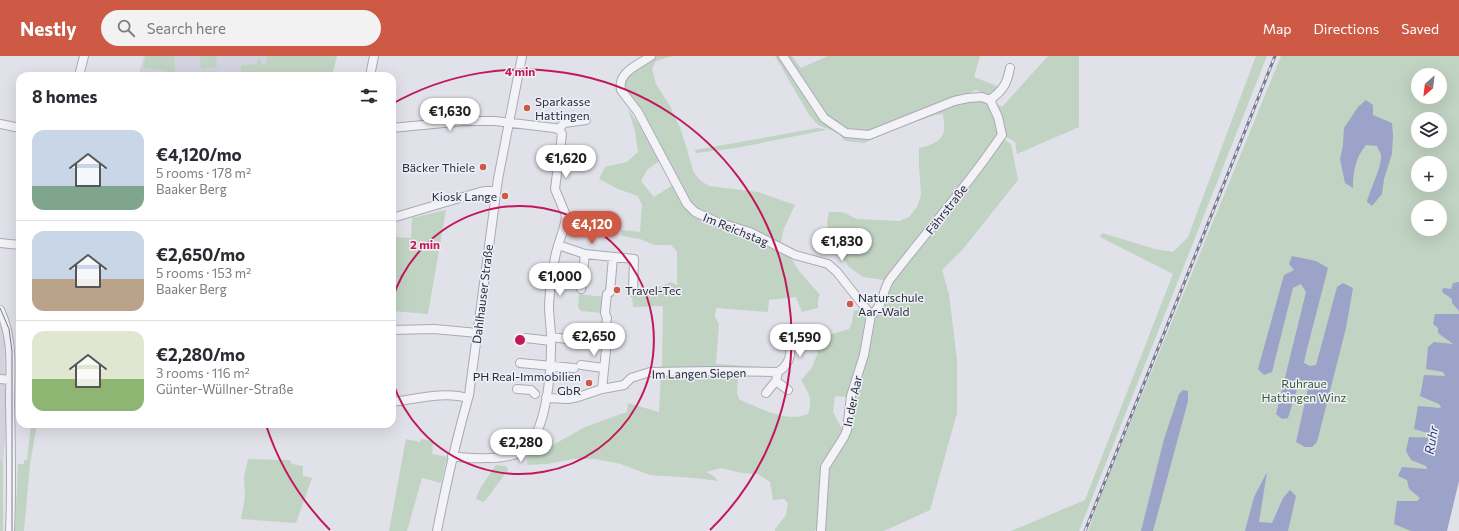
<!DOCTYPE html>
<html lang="en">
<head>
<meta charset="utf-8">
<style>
	:root { --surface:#fff; --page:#f2f2f3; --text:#2b2b33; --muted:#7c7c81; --line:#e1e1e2; --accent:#ce5a45 }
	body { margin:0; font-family:Commissioner,sans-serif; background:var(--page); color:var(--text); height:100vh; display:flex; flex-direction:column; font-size:15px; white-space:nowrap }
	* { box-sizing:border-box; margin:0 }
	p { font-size:13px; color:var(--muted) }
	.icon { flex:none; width:22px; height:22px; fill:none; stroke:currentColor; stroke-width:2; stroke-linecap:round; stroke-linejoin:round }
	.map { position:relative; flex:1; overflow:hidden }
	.drawer { position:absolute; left:16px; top:16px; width:380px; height:356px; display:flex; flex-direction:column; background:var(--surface); border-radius:12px; box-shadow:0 4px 16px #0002 }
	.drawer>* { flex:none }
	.needle { width:26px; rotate:208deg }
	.fabs { position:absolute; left:1411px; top:12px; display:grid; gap:8px }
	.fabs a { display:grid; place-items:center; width:36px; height:36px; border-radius:50%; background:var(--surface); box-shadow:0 4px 16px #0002; font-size:20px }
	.price { position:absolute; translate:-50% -34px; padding:0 9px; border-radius:14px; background:#fff; color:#222; font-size:13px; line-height:26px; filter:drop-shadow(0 1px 2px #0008) }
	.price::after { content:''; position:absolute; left:50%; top:24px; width:12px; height:9px; margin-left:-6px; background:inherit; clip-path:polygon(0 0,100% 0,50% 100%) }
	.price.active { background:var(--accent); color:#fff }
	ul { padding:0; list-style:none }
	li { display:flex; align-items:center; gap:12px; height:100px; padding:0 16px }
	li+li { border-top:1px solid var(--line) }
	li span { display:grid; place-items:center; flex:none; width:112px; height:80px; border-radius:12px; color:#555 }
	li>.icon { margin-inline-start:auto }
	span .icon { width:48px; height:48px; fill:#fffc; stroke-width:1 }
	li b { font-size:17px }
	h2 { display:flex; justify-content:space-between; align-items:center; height:48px; padding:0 16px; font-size:17px }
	header { display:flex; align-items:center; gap:24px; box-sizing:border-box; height:56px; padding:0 20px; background:var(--accent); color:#fff }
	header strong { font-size:19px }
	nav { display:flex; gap:22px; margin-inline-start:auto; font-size:14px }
	.search { width:280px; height:36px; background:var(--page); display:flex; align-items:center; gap:10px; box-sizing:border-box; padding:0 14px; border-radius:22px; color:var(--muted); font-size:15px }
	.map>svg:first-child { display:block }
</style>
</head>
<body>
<header>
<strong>Nestly</strong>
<div class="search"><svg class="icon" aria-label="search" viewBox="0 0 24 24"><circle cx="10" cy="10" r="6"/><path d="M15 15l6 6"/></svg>Search here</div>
<nav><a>Map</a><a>Directions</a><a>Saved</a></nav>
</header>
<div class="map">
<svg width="1459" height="475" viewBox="0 0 1459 475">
	<rect width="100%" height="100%" fill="#e0e1e9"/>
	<path fill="#d2d3de" d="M144,0H267L265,8L241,9V20H149L139,17Z
		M0,269H2L4,288L6,373L3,405H0Z"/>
	<path fill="#c1d3c2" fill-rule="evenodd" d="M146,0H174L175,17L143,11Z
		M200,0H216L217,11L201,13Z
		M267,0H337L332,20H241V9L257,8V3H261V8H265Z
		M653,0H672L656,5L652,13L656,28L670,50L681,74L694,117L701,125L709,130L758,136L795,149L784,172L781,186L779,188L693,151L618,23Z
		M775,0H781L824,63L845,78L870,80L975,39L991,45L1002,51L1048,0H1079V71L1017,98L1015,86L1005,80L1003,83L1011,88L1018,124L963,193L942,214L949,238L957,304V357L930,454L884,475H823L825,414L847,378L851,343L872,265L891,225L863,221L848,210L829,179L827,166L829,156H842L857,163L899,165L909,161L917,151L921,139L919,110V92C933,89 946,84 944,68C944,65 943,62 943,58L935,59L894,73L864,87L845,85L838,77L818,69L809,59Z
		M785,0H792L801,12L828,0H980L974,21L1002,32L994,41L976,34L869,79L846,77L824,61Z
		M1256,0H1267L1079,475H1011L1085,444L1173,218L1100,181L1102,177L1155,193L1173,196L1188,181Z
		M1281,0H1459V282L1436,382L1413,475H1088L1103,434ZM1418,19H1440V41H1418ZM1418,63H1440V85H1418ZM1418,107H1440V129H1418ZM1418,151H1440V173H1418Z
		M628,53L662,103L647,114L641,125L654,141L673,129L689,154L749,178L789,199L799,215L820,239L818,243V252L802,256L796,241L769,244L768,256L716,252L715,261L719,268L716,308L782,312L778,314H662L663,250L633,251L632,239H653L656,232L671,226L677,229V196L671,189H654L640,183L622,180L621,174L640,176L642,149L638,140L618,133L599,123L605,111L627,106L638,96L635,75Z
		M818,72L824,73L826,74L736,92L696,97L695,94Z
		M446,154L428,258L392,255V181L411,182L412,162Z
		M579,238L604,241L602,257L581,255L578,251Z
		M861,253L869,259L863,299L848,341L835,340L833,356L843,375L823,413L820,471L814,475H775V473L786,459L788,447L784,443L773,444L770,426L758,418L742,417L721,412L706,416L714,420L718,425L694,422L650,419L621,408L596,403H573L547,408L527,409V401L533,395L553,389L585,371L627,356L628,347L659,356L661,317L738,318L737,338L740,344C761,352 785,367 808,358C813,342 809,338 801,324L811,313L818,297L815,285L825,280L849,273L852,266L854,255Z
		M31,368H37L30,408L24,475H15L18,408H24V404H27Z
		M406,383L420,386L421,383L433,385L432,398L447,401L441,427L422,422L407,475H389Z
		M248,403L290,404L292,408L303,410V420L312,422L296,467L241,463L245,441L244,421Z
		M0,405H3V475H0Z
		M496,409L506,410L508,414L485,445L482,446L476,442L481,431Z"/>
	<path fill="#9ba3c9" d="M1366,44L1373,49V59L1392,67L1393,80L1392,98L1384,123L1382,138L1372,150L1367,146C1370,133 1382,111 1381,99C1380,96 1378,93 1377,90L1366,89C1355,102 1353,117 1353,132L1345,127L1340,103L1343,89L1344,72L1358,51Z
		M1292,200L1316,205L1328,212L1305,301L1304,307L1310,310L1316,309L1337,231L1343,227L1353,232L1346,272L1317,386L1312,391H1305L1296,386L1309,328L1304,325L1299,327L1288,362L1282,363L1276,358L1306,236L1301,228L1293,232L1272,316L1264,319L1258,313L1284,219L1294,214L1289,208Z
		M1459,226V255L1452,247V243L1442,236L1443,232L1451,233L1453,227Z
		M1435,258H1459V425L1447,475H1411L1394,468L1397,445H1417L1420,442L1409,433L1407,424L1398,420L1402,411L1427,413L1426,410L1411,404L1406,395L1409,381L1436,382L1434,379L1414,373L1418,350L1441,352L1439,348L1420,340L1424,319L1445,320L1443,316L1426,313L1428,291L1434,286L1453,288L1438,277V272L1433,268Z
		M1183,334L1188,335V345L1153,475H1141L1164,383L1179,338Z
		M1267,416L1259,466L1272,467L1283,442L1290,434L1296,440L1288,475H1245L1254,441Z"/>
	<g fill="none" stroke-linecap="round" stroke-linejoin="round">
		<g stroke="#a9aab6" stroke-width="10">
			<path id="minor" d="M651,0C640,8 617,16 621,34L638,56L687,148L695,156L717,166L750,176L795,199L828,208L837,216L871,259
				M783,0L824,62L846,77L869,79L954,45L968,42L982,41L990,44L998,61L1002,79L999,83C966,132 927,175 891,222C882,233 884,250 871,259
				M79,20L84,0
				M370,20L374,0
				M990,44C1003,34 1007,28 1010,12
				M0,68L20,72
				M392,72L464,65H495L554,72L559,73L562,78L555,133L565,157L566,162C564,174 559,185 556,197C552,214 550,231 549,249C549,263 552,277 551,291C551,317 546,383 521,396C508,404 468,403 452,400
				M559,73L564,67L586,64
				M392,162L480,136L486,135H496
				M0,187L20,189
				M558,189L585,198L634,203L633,236
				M581,233L585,198
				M0,254C14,283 10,316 10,347C11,390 12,432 10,475
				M392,274L434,273L478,277
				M551,281L575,284
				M526,282L551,285
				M581,282L604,284
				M520,307L574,312
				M581,309L604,312
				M0,323L10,324
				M776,325L788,334
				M517,333L531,334L535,338
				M602,333L606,294L604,284L607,262L605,257L607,238L610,236L613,201
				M766,337L776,325L778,316
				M546,342L568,343L578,341L602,333L624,329L631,322L650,316L714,315L778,316C794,306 791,292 788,276
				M392,346C416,343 444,335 468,342
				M437,475C446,429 456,384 469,339L498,123L522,0
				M821,475L825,411L844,381L847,374L851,340L864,299L871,259"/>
		</g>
		<use href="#minor" stroke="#f3f3f7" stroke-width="8"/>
		<path stroke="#797b92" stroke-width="1" d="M0,252L9,273L12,295V475"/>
		<g stroke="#797b92" stroke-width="3">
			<path id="rail" d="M1085,475L1275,0"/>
		</g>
		<use href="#rail" stroke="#eff0f6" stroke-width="1.5" stroke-dasharray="4.5" stroke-linecap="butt"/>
	</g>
	<g fill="none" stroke="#c2185b" stroke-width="2">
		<path d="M392 244A134 134 0 1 1 392 324"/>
		<path d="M330 474A268 268 0 0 1 266 369M392 48A268 268 0 0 1 710 474"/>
	</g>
	<g fill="#ce5a45" stroke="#eff0f6" stroke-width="1.5">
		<circle cx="527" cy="52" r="4"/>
		<circle cx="483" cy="111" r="4"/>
		<circle cx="505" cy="140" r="4"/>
		<circle cx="617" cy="234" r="4"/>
		<circle cx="850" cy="248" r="4"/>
		<circle cx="589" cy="327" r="4"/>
	</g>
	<g text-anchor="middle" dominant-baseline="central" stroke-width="3" stroke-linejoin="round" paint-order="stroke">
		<g font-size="12" fill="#282a40" stroke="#eff0f6" text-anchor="start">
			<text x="535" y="45">Sparkasse<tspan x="535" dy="14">Hattingen</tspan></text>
			<text x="475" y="111" text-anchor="end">Bäcker Thiele</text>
			<text x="497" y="140" text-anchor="end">Kiosk Lange</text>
			<text x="625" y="234">Travel-Tec</text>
			<text x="858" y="241">Naturschule<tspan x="858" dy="14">Aar-Wald</tspan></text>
			<text x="581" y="320" text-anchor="end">PH Real-Immobilien<tspan x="581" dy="14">GbR</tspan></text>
		</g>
		<g font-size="12" fill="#282a40" stroke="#eff0f6">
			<text transform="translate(946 153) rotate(-52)">Fährstraße</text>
			<text transform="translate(736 173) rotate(22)">Im Reichstag</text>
			<text transform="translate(482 238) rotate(-83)">Dahlhauser Straße</text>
			<text transform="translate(699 317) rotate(-1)">Im Langen Siepen</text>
			<text transform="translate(852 345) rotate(-78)">In der Aar</text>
		</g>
		<g font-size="12" fill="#365c3a" stroke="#eff0f6">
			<text x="1304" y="327">Ruhraue<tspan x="1304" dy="14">Hattingen Winz</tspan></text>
		</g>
		<g font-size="13" font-style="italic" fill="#333c74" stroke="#eff0f6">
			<text transform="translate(1431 384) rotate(-80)">Ruhr</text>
		</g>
	</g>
	<circle cx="520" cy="284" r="6" fill="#c2185b" stroke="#eff0f6" stroke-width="2"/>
	<g font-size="12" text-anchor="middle" font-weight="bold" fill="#c2185b" stroke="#eff0f6" stroke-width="3" stroke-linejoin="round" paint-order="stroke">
		<text x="520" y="20">4 min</text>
		<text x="425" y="193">2 min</text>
	</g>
</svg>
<div class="fabs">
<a><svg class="needle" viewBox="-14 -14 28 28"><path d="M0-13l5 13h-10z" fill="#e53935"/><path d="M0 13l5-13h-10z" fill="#7c7c81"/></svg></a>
<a><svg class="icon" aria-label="layers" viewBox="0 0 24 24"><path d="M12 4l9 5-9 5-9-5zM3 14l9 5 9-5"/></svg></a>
<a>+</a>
<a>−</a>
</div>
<b class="price" style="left:450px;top:76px">€1,630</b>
<b class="price" style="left:566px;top:123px">€1,620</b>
<b class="price active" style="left:592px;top:189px">€4,120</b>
<b class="price" style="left:842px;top:206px">€1,830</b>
<b class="price" style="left:560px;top:241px">€1,000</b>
<b class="price" style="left:594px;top:301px">€2,650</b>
<b class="price" style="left:800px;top:302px">€1,590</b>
<b class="price" style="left:521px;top:407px">€2,280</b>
<section class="drawer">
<h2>8 homes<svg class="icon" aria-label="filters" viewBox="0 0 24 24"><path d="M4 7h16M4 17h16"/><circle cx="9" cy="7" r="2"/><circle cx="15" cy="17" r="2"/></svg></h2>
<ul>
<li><span style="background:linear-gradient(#c9d6e8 70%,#7fa58c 0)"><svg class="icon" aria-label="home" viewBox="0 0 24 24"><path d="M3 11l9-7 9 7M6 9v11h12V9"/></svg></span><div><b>€4,120/mo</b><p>5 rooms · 178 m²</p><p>Baaker Berg</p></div></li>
<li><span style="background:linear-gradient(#c9d6e8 60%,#b9a48a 0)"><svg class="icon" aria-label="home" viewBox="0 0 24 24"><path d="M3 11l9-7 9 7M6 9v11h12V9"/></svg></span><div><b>€2,650/mo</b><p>5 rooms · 153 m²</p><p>Baaker Berg</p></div></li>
<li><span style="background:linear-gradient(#dfe7d0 60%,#8fb573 0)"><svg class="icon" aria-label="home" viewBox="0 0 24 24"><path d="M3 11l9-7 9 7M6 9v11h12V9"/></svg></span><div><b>€2,280/mo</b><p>3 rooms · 116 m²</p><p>Günter-Wüllner-Straße</p></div></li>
</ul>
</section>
</div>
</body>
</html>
